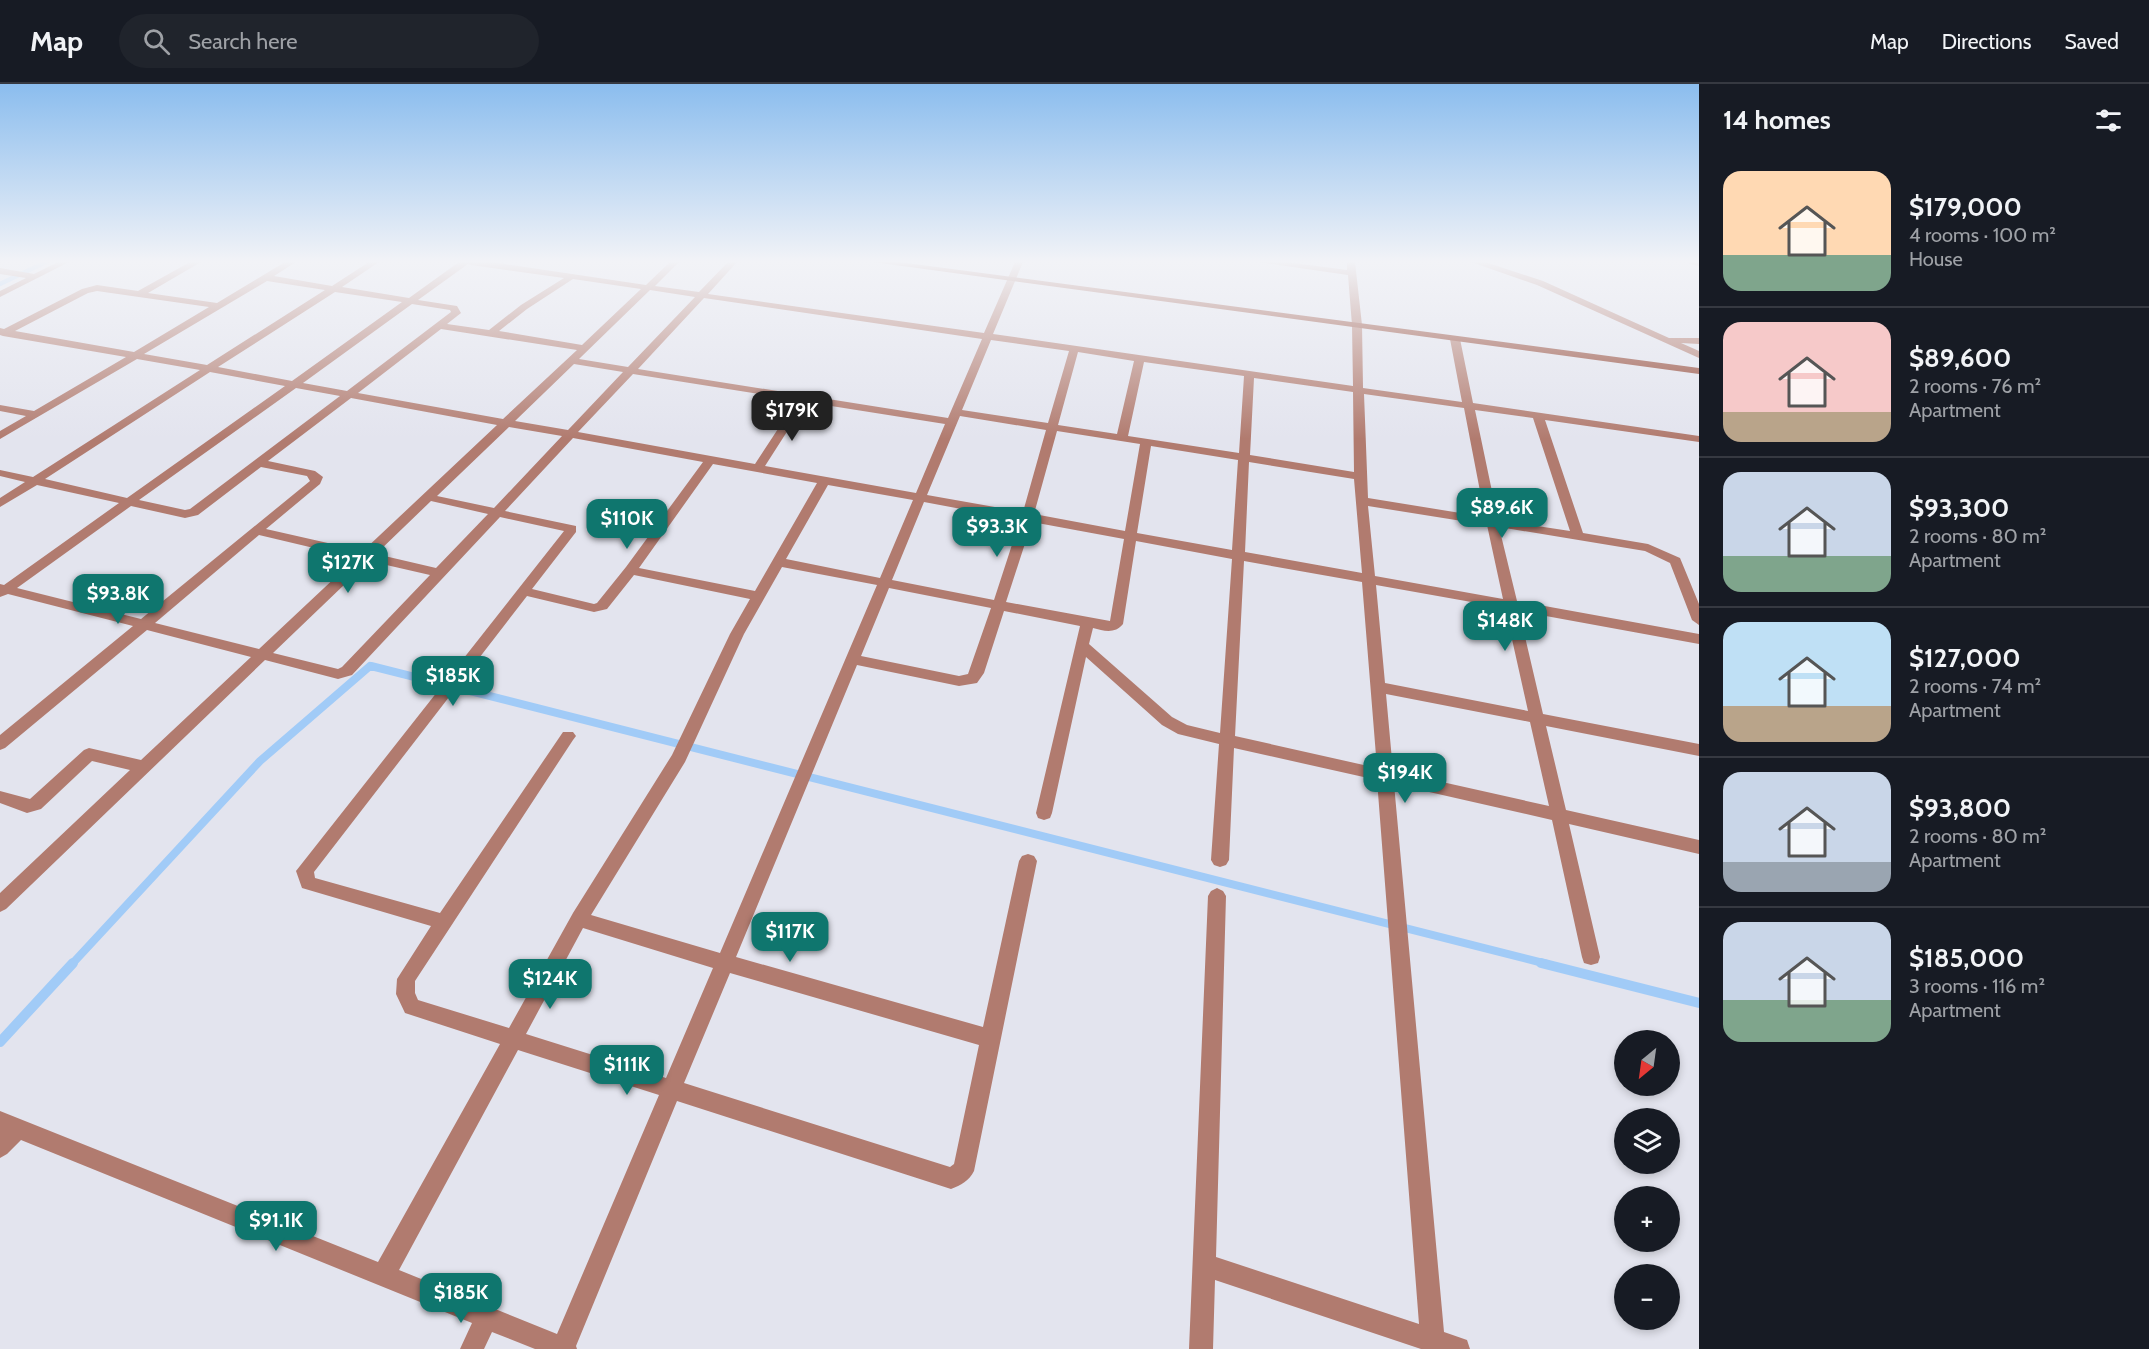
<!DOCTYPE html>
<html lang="en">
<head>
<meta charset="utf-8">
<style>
	:root { --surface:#171b24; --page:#20242c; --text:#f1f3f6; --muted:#9ea1a6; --line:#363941; --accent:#0f766e }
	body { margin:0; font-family:Cabin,sans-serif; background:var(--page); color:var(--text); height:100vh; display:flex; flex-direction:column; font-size:22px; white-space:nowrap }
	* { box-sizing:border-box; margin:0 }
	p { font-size:20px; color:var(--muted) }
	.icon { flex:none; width:33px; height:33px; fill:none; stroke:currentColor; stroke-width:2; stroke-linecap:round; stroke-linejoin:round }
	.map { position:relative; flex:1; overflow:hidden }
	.details { display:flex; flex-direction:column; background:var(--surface); width:450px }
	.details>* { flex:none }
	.needle { width:39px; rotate:209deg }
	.controls { position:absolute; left:1614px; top:946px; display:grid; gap:12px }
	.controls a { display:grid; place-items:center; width:66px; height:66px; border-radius:50%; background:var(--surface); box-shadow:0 3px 9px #0003; font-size:30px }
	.price { position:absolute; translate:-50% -51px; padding:0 14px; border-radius:12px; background:var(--accent); color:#fff; font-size:20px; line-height:39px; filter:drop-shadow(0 2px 3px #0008) }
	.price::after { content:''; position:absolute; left:50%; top:36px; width:18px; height:14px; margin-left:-9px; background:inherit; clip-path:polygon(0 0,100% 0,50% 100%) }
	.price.selected { background:#222; color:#fff }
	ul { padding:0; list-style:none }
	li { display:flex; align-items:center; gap:18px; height:150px; padding:0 24px }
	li+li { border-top:2px solid var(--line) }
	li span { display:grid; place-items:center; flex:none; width:168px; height:120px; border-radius:18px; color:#555 }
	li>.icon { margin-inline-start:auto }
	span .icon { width:72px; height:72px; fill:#fffc; stroke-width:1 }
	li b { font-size:26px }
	h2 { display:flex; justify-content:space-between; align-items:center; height:72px; padding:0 24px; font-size:26px }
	header { display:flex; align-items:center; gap:36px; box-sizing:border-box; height:84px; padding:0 30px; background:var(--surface); border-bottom:2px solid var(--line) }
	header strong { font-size:28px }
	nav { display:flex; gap:33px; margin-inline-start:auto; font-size:21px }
	.search { width:420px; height:54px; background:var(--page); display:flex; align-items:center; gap:15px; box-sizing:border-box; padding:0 21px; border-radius:33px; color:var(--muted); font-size:22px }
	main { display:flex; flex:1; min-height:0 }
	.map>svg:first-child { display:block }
</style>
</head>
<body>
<header>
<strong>Map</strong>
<div class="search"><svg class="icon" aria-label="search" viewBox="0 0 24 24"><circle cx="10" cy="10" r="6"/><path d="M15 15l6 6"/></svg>Search here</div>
<nav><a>Map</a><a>Directions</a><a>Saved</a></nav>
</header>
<main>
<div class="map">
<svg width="1699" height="1265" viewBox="0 0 1699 1265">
	<rect width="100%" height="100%" fill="#e3e4ee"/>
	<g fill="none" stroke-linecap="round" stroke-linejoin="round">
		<path stroke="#a1cbf7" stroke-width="4.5" d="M0,200L46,178"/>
		<path stroke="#a1cbf7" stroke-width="6" d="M368,584H376"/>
		<path stroke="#a1cbf7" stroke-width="8" d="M371,582L1547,880
			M72,880L260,677L370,582"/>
		<path stroke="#a1cbf7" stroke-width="10" d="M1541,879L1699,919
			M0,958L73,879"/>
		<path fill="#b17b6f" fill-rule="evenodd" d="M58,178H69L0,213V207L26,194L0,190V184L34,190Z
			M190,178H201L148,209L217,219L285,178H296L274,192L332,202L369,178H379L342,203L409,214L459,178H491L646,201L670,178H679L655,202L699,208L728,178H737L708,210L984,249L1015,178H1023L993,250L1353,302L1352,241L1348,191L1258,178H1286L1347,186V178H1355L1362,241L1363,304L1462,318L1450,255L1455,252L1460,255L1473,319L1699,352V358L1545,336L1583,449L1648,460L1680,474L1699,520V541L1692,536L1670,479L1645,467L1499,443L1517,517L1699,550V560L1519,527L1543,630L1699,660V672L1546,642L1566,726L1699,756V770L1569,740L1600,873L1598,879L1591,881L1584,879L1582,873L1552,736L1394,700L1444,1248L1467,1256L1470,1265H1421L1215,1196L1213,1265H1189L1208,812L1211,807L1217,804L1223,807L1226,812L1216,1173L1419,1240L1377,696L1234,664L1229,776L1226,781L1220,783L1214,781L1211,776L1219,660L1178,650L1162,641L1086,573L1052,729L1050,734L1044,736L1038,734L1036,729L1080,542L1004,527L984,589L977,599L959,602L857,581L736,873L983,943L1019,777L1022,772L1028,770L1034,772L1037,777L974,1087C969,1097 961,1101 951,1105L677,1017L576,1262L577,1265H535L492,1248L484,1265H460L472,1239L21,1056L7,1070L0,1074V1027L378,1178L500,960L405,929L396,910L397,895L431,842L302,804L296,787L564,447L500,433L352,591L338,595L265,576L6,825L0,828V809L130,686L92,677L41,725L27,729L0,719V707L30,715L84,666L89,664L141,676L251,573L147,546L5,664L0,666V651L133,542L8,510L0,513V500L4,501L119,419L37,401L0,423V414L25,398L0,392V386L33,393L200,286L137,275L0,355V347L26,332L0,327V321L34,327L126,273L3,252L0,251V244L4,245L82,205L97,201L138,207ZM468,180L471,181L564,194L521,221L489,246L447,240L461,229L457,222L418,216ZM573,195L641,205L582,261L499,247L527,225ZM267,197L325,206L207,281L144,270ZM650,206L695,213L628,283L579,275ZM97,207L209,223L134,268L15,247L88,209ZM335,208L402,218L292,297L218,283ZM704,214L982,255L948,334L638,285ZM412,220L450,226L451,228L347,307L303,299ZM441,245L577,266L503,335L358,309ZM991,256L1069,267L1048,339L962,326ZM1078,268L1134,277L1117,350L1058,341ZM1144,278L1244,292L1239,369L1128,352ZM574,280L623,288L568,346L515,337ZM210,288L285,302L127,414L45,395ZM633,290L797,316L755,380L578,348ZM1254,294L1353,308L1354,388L1250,371ZM296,304L340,312L190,425L185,426L139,416ZM1364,310L1464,324L1485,433L1368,414ZM351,314L497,341L363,467L266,445L320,400L323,393L315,387L268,377ZM806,318L945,340L916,409L765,382ZM1475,326L1533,334L1570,447L1498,436ZM960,332L1046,346L1023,428L927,411ZM509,343L562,352L494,424L437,412ZM1057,347L1140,360L1125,447L1034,430ZM573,354L703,378L626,483L597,519L594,520L532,505L576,448V442L505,427ZM1151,362L1238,376L1232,466L1137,449ZM1249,378L1354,395L1362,489L1245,468ZM713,380L817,399L755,507L639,484ZM261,383L307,392L310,397L141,535L17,504L131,422L185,434L198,431ZM828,401L913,416L880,494L786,475ZM431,417L488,430L436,484L376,470ZM924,418L1020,436L994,516L892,496ZM1368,422L1487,441L1503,515L1375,492ZM1032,438L1124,455L1110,537L1006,518ZM259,451L356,474L259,565L155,539ZM1136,457L1232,475L1220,649L1187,641L1172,633L1089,560L1093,544C1104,547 1115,550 1123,540ZM369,477L430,491L342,583L338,585L273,569ZM1244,477L1362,498L1377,684L1235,652ZM782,483L877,501L720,869L591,831L685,678L744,550ZM634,491L750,515L730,550L672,671L573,829L509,944L418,916L415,909V897L573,656L576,652L573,648H563L440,829L315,794L314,788L527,512L594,528L607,525ZM1376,501L1505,524L1528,627L1385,599ZM889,504L991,524L968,590L959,592L861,572ZM1386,610L1530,638L1549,722L1393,687ZM583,844L713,884L666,994L526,950ZM730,889L979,961L954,1080L950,1083L684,999ZM518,966L659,1011L557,1250L399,1186Z
			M1471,178H1485L1543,197L1669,254H1699V260L1681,259L1699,267V274L1537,201Z
			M1689,178H1699V182L1690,180Z"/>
		<path fill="#924736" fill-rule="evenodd" d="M873,178H899L1699,284V290Z"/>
	</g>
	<linearGradient id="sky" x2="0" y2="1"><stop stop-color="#8bbdee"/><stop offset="0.5" stop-color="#f2f3f7"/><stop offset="1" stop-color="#f2f3f7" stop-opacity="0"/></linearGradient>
	<rect width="1699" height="355" fill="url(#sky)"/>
</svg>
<div class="controls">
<a><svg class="needle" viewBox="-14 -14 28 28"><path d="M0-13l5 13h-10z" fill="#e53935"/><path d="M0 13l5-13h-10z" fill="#9ea1a6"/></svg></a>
<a><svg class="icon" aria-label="layers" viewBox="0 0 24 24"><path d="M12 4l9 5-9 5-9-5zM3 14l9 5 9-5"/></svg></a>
<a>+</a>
<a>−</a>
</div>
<b class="price selected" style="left:792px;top:358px">$179K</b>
<b class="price" style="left:1502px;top:455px">$89.6K</b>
<b class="price" style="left:627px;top:466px">$110K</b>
<b class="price" style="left:997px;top:474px">$93.3K</b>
<b class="price" style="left:348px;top:510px">$127K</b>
<b class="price" style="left:118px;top:541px">$93.8K</b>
<b class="price" style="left:1505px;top:568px">$148K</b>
<b class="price" style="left:453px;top:623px">$185K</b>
<b class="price" style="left:1405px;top:720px">$194K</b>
<b class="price" style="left:790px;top:879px">$117K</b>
<b class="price" style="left:550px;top:926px">$124K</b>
<b class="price" style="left:627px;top:1012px">$111K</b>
<b class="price" style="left:276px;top:1168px">$91.1K</b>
<b class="price" style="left:461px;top:1240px">$185K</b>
</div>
<section class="details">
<h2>14 homes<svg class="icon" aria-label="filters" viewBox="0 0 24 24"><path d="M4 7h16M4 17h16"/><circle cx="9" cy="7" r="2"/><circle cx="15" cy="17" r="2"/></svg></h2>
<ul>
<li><span style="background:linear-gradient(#ffd9b3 70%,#7fa58c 0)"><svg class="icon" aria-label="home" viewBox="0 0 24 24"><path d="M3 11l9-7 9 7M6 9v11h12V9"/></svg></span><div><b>$179,000</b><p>4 rooms · 100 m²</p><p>House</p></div></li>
<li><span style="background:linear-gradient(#f6c9c9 75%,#b9a48a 0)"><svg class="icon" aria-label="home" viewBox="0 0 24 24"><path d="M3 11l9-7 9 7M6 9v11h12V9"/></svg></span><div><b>$89,600</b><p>2 rooms · 76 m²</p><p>Apartment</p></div></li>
<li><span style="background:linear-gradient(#c9d6e8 70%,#7fa58c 0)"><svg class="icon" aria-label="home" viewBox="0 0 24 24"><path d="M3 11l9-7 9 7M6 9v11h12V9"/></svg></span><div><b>$93,300</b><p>2 rooms · 80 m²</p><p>Apartment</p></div></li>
<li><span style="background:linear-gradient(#bfe0f5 70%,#b9a48a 0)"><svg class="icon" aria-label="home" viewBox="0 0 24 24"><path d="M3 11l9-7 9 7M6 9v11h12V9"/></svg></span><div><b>$127,000</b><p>2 rooms · 74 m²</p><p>Apartment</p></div></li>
<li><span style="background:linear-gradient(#c9d6e8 75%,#9aa5b1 0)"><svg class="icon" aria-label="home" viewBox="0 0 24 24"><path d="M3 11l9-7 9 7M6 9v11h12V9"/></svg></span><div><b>$93,800</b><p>2 rooms · 80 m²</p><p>Apartment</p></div></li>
<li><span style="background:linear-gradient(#c9d6e8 65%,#7fa58c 0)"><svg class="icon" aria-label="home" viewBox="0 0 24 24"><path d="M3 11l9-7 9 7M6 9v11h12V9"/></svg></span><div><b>$185,000</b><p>3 rooms · 116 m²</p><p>Apartment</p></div></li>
</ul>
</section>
</main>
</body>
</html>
